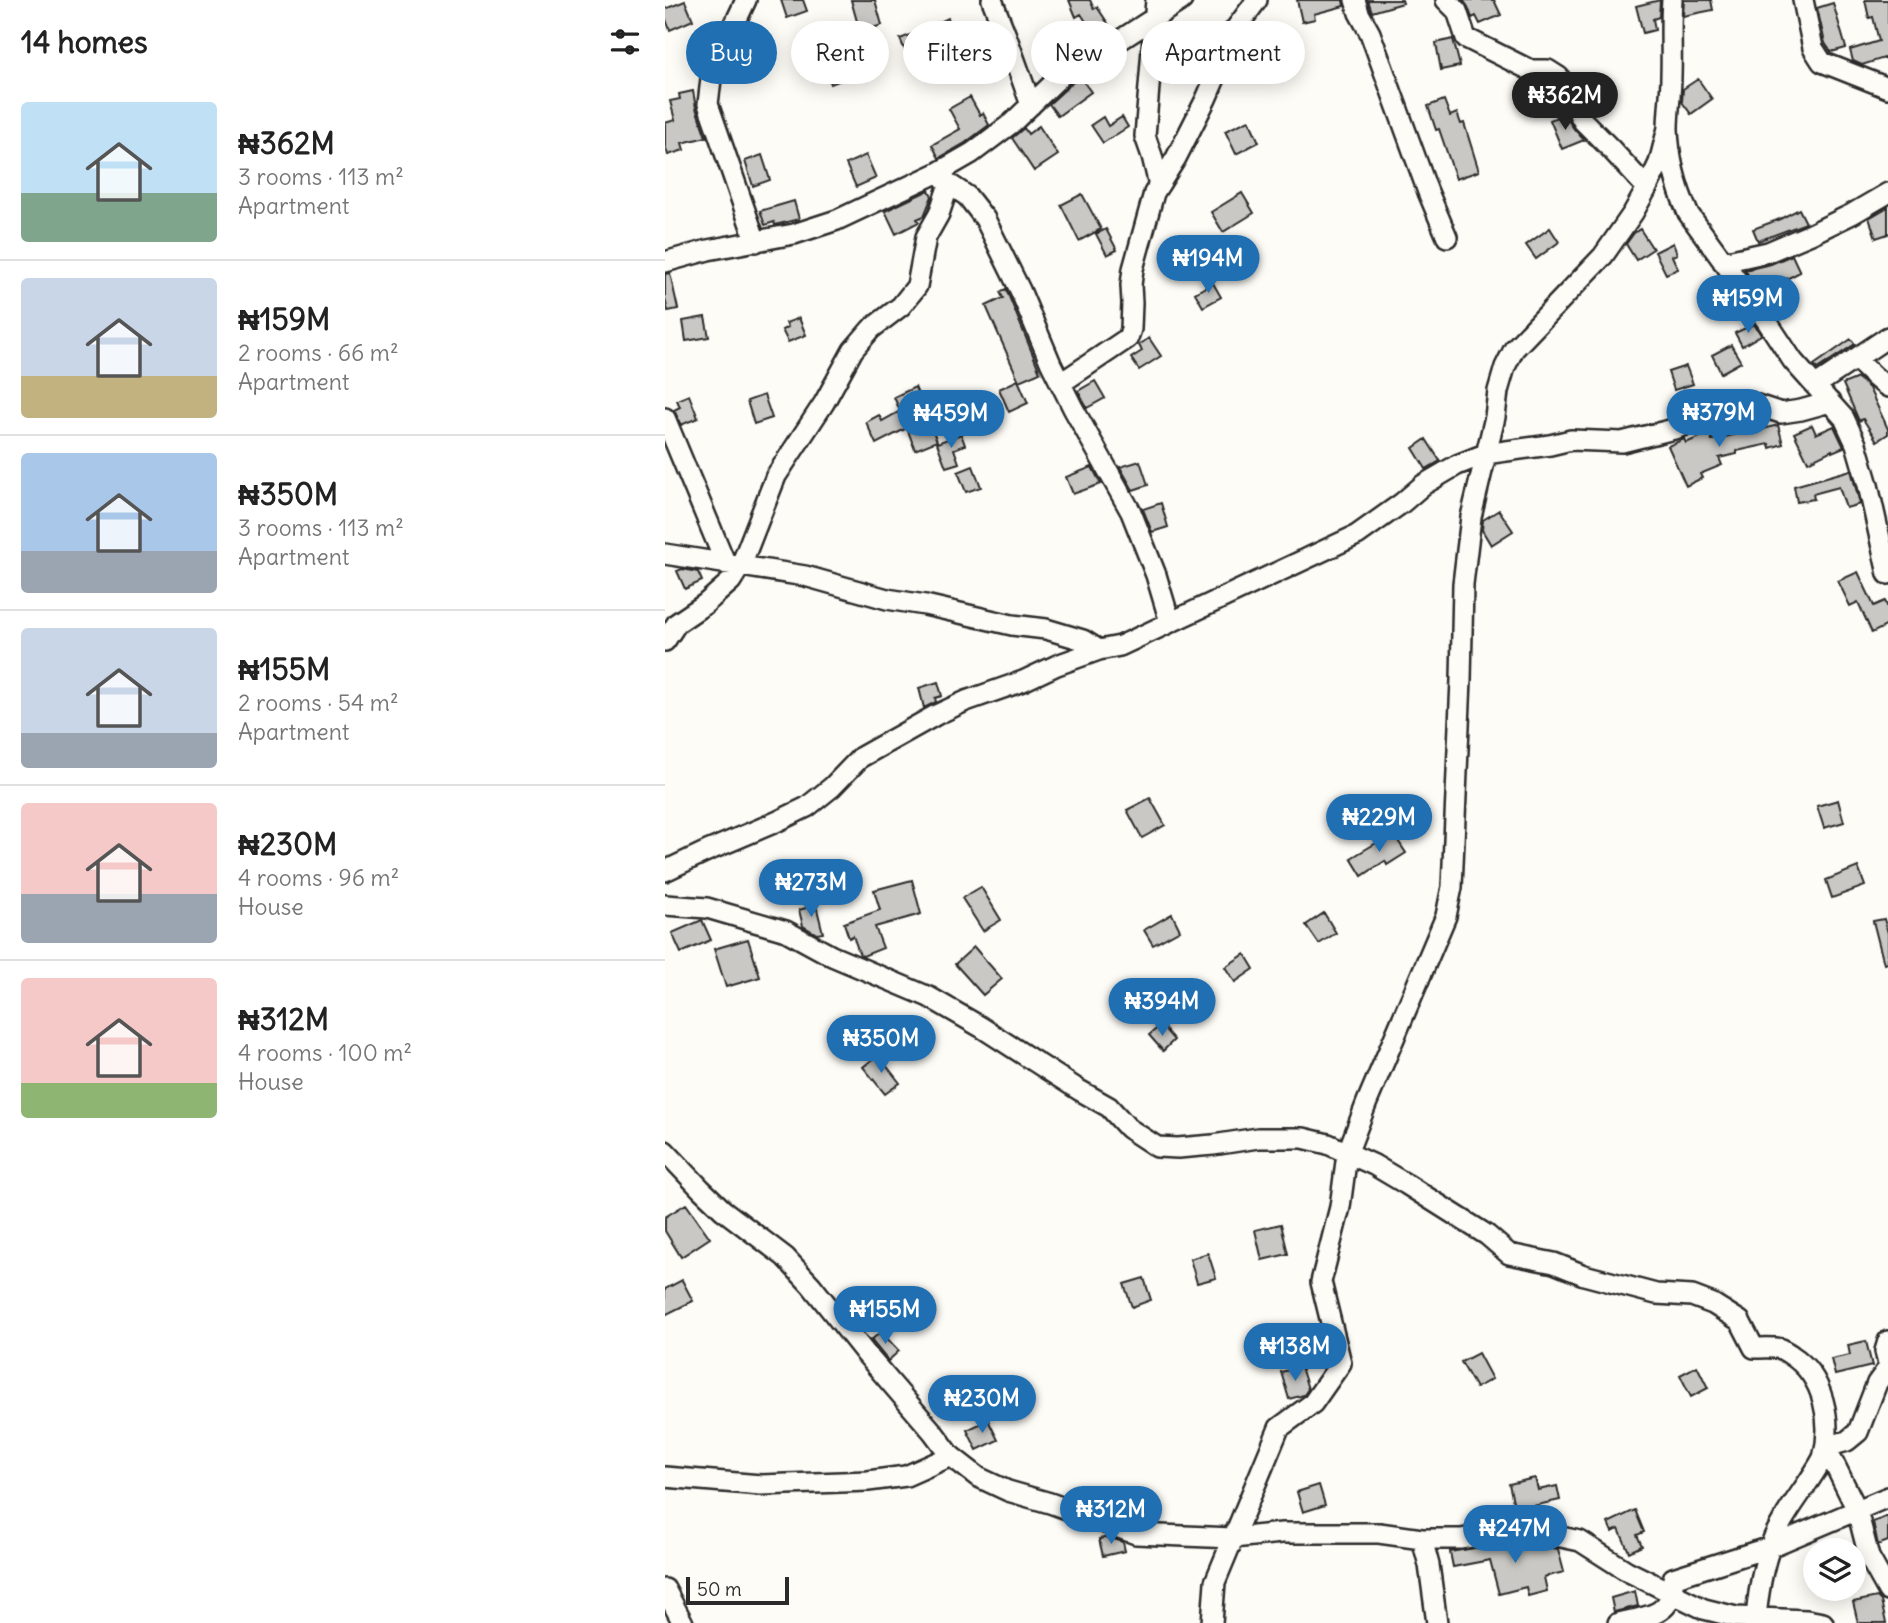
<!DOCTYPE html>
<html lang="en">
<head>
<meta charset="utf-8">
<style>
	:root { --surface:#fff; --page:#f6f6f6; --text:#222; --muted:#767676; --line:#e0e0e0; --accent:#1f6fb2 }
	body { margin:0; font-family:Delius,sans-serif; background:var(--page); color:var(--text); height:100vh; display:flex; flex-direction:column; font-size:26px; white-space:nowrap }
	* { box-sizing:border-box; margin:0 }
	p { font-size:23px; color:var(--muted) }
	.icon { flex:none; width:38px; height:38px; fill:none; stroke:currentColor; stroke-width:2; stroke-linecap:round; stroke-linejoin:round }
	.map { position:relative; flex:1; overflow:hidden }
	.sheet { display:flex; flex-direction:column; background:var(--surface); width:665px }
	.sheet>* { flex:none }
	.banner { position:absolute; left:21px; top:21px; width:665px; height:63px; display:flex; gap:14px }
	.tools { position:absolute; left:1138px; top:1538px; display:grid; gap:14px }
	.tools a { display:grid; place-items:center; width:63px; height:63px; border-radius:50%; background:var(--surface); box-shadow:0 4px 18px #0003; font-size:35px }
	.scale { position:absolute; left:21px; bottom:18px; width:103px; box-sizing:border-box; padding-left:7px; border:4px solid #2b2b2b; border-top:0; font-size:19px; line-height:24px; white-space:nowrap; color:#2b2b2b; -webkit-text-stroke:5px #fdfcf7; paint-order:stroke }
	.price { position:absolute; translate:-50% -60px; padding:0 16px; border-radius:24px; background:var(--accent); color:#fff; font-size:23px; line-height:46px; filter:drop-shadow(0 2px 4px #0008) }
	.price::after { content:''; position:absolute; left:50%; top:42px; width:21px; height:16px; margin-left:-10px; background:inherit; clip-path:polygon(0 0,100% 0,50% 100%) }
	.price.on { background:#222; color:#fff }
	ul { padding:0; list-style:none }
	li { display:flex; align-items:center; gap:21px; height:175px; padding:0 21px }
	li+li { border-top:2px solid var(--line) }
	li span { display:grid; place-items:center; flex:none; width:196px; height:140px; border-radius:7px; color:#555 }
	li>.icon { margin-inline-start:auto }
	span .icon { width:84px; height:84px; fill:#fffc; stroke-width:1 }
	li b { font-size:30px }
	h2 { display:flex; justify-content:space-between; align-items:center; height:84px; padding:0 21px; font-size:30px }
	.tag { padding:0 24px; border-radius:32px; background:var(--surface); box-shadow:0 4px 18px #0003; font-size:24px; line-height:63px }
	.tag.on { background:var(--accent); color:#fff }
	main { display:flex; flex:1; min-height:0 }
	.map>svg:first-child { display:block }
</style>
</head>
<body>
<main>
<section class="sheet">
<h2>14 homes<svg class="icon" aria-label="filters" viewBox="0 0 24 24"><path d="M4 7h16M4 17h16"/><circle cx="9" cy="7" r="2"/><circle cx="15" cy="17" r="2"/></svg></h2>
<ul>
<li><span style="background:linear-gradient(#bfe0f5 65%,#7fa58c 0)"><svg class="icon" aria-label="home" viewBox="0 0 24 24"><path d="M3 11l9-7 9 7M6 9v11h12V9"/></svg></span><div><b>₦362M</b><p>3 rooms · 113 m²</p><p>Apartment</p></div></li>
<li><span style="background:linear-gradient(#c9d6e8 70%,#c2b280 0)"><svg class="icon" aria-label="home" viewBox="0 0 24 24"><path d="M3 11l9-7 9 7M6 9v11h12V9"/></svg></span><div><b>₦159M</b><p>2 rooms · 66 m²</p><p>Apartment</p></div></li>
<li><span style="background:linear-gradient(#a9c7e8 70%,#9aa5b1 0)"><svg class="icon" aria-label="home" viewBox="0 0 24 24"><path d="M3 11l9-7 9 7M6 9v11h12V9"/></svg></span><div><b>₦350M</b><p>3 rooms · 113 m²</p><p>Apartment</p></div></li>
<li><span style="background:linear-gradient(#c9d6e8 75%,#9aa5b1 0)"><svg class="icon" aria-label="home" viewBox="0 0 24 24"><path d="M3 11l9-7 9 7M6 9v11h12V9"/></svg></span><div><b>₦155M</b><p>2 rooms · 54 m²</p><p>Apartment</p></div></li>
<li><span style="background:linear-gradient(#f6c9c9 65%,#9aa5b1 0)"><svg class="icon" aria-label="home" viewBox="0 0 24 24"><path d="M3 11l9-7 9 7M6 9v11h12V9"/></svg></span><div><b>₦230M</b><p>4 rooms · 96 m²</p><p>House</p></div></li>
<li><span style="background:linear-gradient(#f6c9c9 75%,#8fb573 0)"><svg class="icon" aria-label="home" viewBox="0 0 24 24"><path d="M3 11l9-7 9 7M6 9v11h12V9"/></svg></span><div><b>₦312M</b><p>4 rooms · 100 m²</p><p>House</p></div></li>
</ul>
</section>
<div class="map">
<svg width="1223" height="1623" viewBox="0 0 1223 1623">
	<rect width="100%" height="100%" fill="#fdfcf7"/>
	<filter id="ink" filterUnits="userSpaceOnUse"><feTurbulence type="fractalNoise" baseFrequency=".0143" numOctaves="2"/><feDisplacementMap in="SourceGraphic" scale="14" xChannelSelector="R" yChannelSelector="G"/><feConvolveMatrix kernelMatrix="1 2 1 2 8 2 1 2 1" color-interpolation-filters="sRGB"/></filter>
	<g filter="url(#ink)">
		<path fill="#c9c8c4" stroke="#2b2b2b" stroke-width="2" d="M116,0H138L142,11L122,18Z
			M186,0H210L217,25L195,32Z
			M404,0H425L429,9L432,7L444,25L430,35L416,14L411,17Z
			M632,0H678L679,6L649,14L650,19L637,22Z
			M703,0H737L738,3L707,12Z
			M798,0H829L836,15L815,24L811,16L807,18L803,7Z
			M995,0L994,17L988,19L990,30L978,33L971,6Z
			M1019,0H1046L1048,10L1018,16Z
			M1200,0H1223V59H1219V58L1197,65L1188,61L1185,50L1214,41L1208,17L1204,18Z
			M20,1L28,20L5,30L0,17V9Z
			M1168,3L1181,48L1166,52L1160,43L1152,8Z
			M283,18L294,44L283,49L271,24Z
			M250,33L259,56L245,62L235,39Z
			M788,39L795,66L776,70L771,43Z
			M202,48L209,67L166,84L159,64Z
			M415,77L426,92L393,116L384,104L407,83Z
			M1033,79L1047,99L1026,114L1017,102L1018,89Z
			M28,91L31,108L41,137L17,143L19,150L3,155L0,145V123L10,120L5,101L15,99L14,94Z
			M305,97L315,115L318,113L324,125L300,143L274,158L267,145L295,129L284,109Z
			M779,100L785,116L792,113L796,124L799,123L814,171L791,179L774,129L771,130L763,106Z
			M899,114L909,129L919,140L897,149L885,120Z
			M438,117L443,126L457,117L463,127L438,143L426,125Z
			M584,120L594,142L571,154L560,131Z
			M374,126L393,155L369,171L347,138L359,128L363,134Z
			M97,155L105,180L88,186L80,161Z
			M201,155L211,178L191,187L181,164Z
			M264,190L267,196L259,216L252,219L254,222L231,234L220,211Z
			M577,193L589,213L558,232L546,212Z
			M417,194L436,229L414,241L396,205Z
			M129,201L134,219L110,225L109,222L100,225L95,211Z
			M1223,207V234L1211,238L1204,218Z
			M1134,209L1141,223L1093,241L1088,229L1115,219Z
			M885,228L894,242L871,259L861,245Z
			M441,229L452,250L442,255L431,234Z
			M975,229L988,249L971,260L961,244L969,233Z
			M1008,243L1012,254L1007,256L1013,269L1001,274L990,252Z
			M1127,255L1135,272L1112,284L1110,278L1094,286L1091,280L1088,282L1080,270L1106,264Z
			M5,273L13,309L3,311L0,299V274Z
			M548,283L556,297L538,307L530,293Z
			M341,289L375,372L354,381L321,306L338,298L335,292Z
			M40,317L44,337L21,341L18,321Z
			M134,318L141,335L123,342L117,330L123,327L121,323Z
			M1089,324L1096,335L1077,346L1070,333Z
			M484,338L496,356L474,370L466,358L477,351L474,345Z
			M1186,339L1190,344L1152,369L1149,365Z
			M1066,345L1076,362L1056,373L1047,355Z
			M1021,366L1028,384L1009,390L1003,372Z
			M1193,378L1204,388L1223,429V434L1212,441L1198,419L1194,421L1178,384Z
			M353,380L363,403L344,412L334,389Z
			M430,381L440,398L422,408L413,391Z
			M250,387L272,441L250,450L242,428L211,444L201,422L214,415L217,421L235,411L229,397Z
			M24,395L33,418L16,425L9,410L15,407L12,400Z
			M99,395L107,418L89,424L82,401Z
			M1078,415L1080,422L1084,420L1087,432L1113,425L1118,444L1105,448L1104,444L1072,451V454L1054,458L1057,465L1035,474L1037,478L1021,486L1003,446L1019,439L1021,443L1044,433L1047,440L1072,434L1068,419Z
			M1147,425L1151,434L1169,426L1179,447L1167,452V450L1143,462L1129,433Z
			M296,434L300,445L289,449L294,463L281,467L272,443Z
			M761,439L775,461L761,469L748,448Z
			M475,461L483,485L468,490L455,467Z
			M308,466L316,487L301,492L293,472Z
			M427,467L436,484L408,494L401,477Z
			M1186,470L1195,504L1181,508L1174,487L1148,494L1149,499L1132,502L1129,486Z
			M496,503L503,527L487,532L478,509Z
			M834,510L848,531L826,545L817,530L818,520Z
			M17,569L33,572L37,581L20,589L12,571Z
			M1193,572L1209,606L1220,601L1223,608V625L1207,633L1193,602L1185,606L1173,581Z
			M273,682L277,696L270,698L271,702L259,708L254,688Z
			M485,798L500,825L477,838L462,810Z
			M1173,800L1179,822L1159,828L1152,806Z
			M728,833L741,853L722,865L720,861L697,876L686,858Z
			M1193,867L1200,886L1167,898L1161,880Z
			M247,880L256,914L210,927L218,948L198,956L195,955L188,936L184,938L179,923L215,910L209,890Z
			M316,887L336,920L318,931L297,898Z
			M151,905L158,933L152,934L138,926L134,910Z
			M659,913L671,933L654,944L641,925Z
			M507,914L515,930L488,945L479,930Z
			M1219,919L1223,933V963L1219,964L1208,921Z
			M37,920L46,940L16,953L7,933Z
			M83,939L95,977L61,987L49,949Z
			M309,947L337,979L318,995L290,964Z
			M580,954L589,969L570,982L560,967Z
			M496,1025L509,1040L498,1051L484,1035Z
			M213,1055L235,1083L220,1094L198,1067Z
			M21,1204L45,1238L16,1257L0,1231V1217Z
			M616,1224L623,1254L597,1260L590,1230Z
			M543,1253L551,1278L532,1283L525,1259Z
			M479,1278L486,1300L467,1307L459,1284Z
			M17,1280L28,1301L0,1315V1289Z
			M216,1332L234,1351L223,1361L206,1340Z
			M1201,1341L1207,1366L1170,1375L1166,1359L1185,1355L1183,1345Z
			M813,1353L827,1379L811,1388L796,1362Z
			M1032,1366L1043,1388L1026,1397L1015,1375Z
			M636,1367L643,1389L639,1395L624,1399L616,1372Z
			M323,1420L333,1440L312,1450L302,1430Z
			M870,1478L873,1490L892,1486L895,1500L850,1510L844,1484Z
			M654,1485L660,1505L638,1512L632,1492Z
			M970,1510L979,1532L972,1535L977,1546L964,1552L954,1529L947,1532L943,1523Z
			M1223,1516V1541L1213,1545L1208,1522Z
			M443,1537L458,1542L460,1551L438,1556L434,1539Z
			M846,1542L863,1544L864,1549L876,1546L893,1549L899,1572L879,1577L882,1591L863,1596L861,1587L834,1594L825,1560L788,1567L785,1552Z
			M970,1591L973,1606L949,1612L946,1598Z
			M1212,1597L1216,1601L1221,1623H1193L1188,1602Z"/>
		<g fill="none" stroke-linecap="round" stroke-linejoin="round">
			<g stroke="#2b2b2b" stroke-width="24">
				<path id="minor" d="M81,0L54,57L46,79L43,104L91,242
					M327,0L342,38L366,105
					M690,0L694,13L705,33L763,192L782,237
					M781,0L792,11L801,38L865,70H883L894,77L918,121L945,148L982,188
					M1007,0C1005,25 1007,50 1006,76C1006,93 1003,112 1003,129C1004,159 1011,186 1023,213L1103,323L1128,361L1179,418L1191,444L1203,485L1223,574
					M1138,0L1148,48L1157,62L1223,88
					M277,176L284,184L302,196L320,219L355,290L386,364L408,408L466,512L491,575L505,622
					M494,185L511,158L541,99L551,76L563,39L592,0
					M0,262L43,250L129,234L172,220L274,172L307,153L347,123L399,73L424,57L449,44L517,0
					M1058,262L1103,252L1146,234L1187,214L1223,193
					M1190,359L1223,337
					M396,383L463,338L466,329L467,303L466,285L468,269L489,193L494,185L487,156L480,136L491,0
					M1151,385L1190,359C1202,368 1210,380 1223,387
					M0,418L60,562
					M0,554L140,576L222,599L260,605L347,625L381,629L418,640L434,650
					M0,641L12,623L40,604L66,581L76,565L111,476L159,403L188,350L206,329L236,306L252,286L261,237L274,214L284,184
					M0,871L40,852L111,822L142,807L167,787L196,757L271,715L301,701L358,681L392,665L434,650L455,646L692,535L737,503L758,485L792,465L820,454L885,445L906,440L957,442L1013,428L1080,401L1116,413L1136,410L1165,402
					M0,905L42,908L121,931L167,956L264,997L316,1027L414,1090L444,1107L463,1128L492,1147L513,1148L548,1145L593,1138H638L663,1144L709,1165L741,1184L822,1235L844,1254L889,1263L919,1275L991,1294L1027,1296L1048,1304L1075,1321L1089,1348C1097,1348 1108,1347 1117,1349C1118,1350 1125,1354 1126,1355C1159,1376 1168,1422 1158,1458C1145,1482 1127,1503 1114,1527C1099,1554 1094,1588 1091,1617
					M0,1151L36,1189L58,1210L120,1257L146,1285L201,1354L268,1432L286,1456L313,1477L343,1491L385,1503L471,1534L568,1538L617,1533H714L757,1539H796L846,1530L882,1534L915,1541L962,1571L1039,1609L1071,1617L1142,1620L1158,1623
					M1223,1341L1220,1351L1223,1364
					M1223,1368L1212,1383L1193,1432L1182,1441L1161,1447L1192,1510L1204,1557L1223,1591
					M0,1477L96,1485L203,1481L241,1476L286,1456
					M757,1539L764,1565L772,1623
					M0,1589L18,1623
					M547,1623L550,1582L614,1428L648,1403L676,1363L656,1282L675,1207L682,1154L702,1102L781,916L787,887L796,680L798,584L806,517L830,417L833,391L840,367L849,349L938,256L968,213L982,188L994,163L1003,128
					M953,1623C983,1617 1010,1615 1008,1578L1105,1547L1223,1497"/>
			</g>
			<use href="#minor" stroke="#fdfcf7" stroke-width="19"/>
		</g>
	</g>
</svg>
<div class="tools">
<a><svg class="icon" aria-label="layers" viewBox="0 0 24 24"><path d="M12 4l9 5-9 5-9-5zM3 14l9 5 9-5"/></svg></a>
</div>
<div class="scale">50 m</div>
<b class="price on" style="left:900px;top:132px">₦362M</b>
<b class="price" style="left:543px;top:295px">₦194M</b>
<b class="price" style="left:1083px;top:335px">₦159M</b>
<b class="price" style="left:1054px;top:449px">₦379M</b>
<b class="price" style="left:286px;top:450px">₦459M</b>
<b class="price" style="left:714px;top:854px">₦229M</b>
<b class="price" style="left:146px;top:919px">₦273M</b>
<b class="price" style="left:497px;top:1038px">₦394M</b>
<b class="price" style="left:216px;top:1075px">₦350M</b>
<b class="price" style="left:220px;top:1346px">₦155M</b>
<b class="price" style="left:630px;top:1383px">₦138M</b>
<b class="price" style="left:317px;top:1435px">₦230M</b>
<b class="price" style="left:446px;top:1546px">₦312M</b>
<b class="price" style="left:850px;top:1565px">₦247M</b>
<div class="banner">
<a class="tag on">Buy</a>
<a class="tag">Rent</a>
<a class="tag">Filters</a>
<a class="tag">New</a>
<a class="tag">Apartment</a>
</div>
</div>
</main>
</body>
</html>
